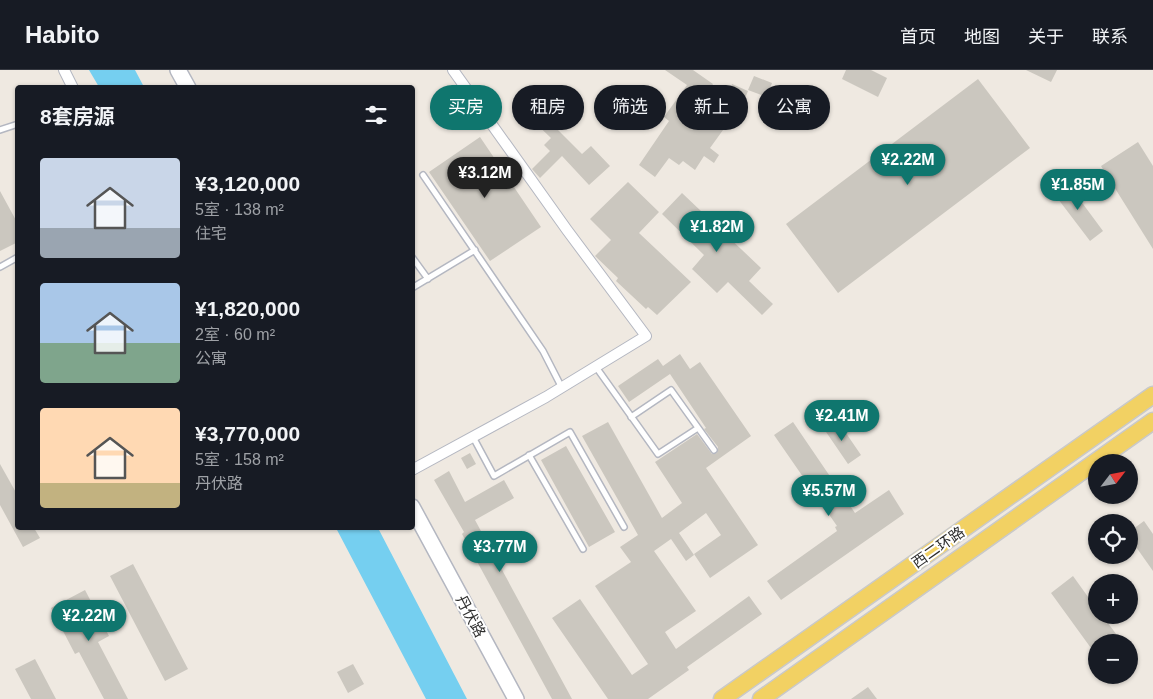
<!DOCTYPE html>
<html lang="zh">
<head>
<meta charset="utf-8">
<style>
	:root { --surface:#171b24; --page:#242831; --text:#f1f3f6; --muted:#9ea1a6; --line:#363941; --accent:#0f766e }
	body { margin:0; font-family:Arial,"Noto Sans SC",sans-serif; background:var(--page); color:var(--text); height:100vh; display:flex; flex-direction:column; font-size:19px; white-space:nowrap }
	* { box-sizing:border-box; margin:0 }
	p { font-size:16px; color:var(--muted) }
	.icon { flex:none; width:28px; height:28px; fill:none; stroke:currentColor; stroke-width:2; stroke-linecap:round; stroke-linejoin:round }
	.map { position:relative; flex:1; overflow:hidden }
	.side { position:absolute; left:15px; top:15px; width:400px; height:445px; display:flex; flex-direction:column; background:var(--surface); border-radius:5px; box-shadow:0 1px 4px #0004 }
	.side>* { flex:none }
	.banner { position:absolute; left:430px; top:15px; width:475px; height:45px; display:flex; gap:10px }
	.needle { width:32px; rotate:58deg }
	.controls { position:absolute; left:1088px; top:384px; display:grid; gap:10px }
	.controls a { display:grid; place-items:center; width:50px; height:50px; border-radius:50%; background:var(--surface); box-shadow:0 1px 4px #0004; font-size:25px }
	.price { position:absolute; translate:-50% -42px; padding:0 11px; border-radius:18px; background:var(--accent); color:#fff; font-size:16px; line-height:32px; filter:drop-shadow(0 1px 2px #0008) }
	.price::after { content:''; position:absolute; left:50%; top:30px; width:15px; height:11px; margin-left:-8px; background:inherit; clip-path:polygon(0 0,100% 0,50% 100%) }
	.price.current { background:#222; color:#fff }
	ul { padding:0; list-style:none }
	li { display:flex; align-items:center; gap:15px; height:125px; padding:0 25px }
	li span { display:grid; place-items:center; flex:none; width:140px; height:100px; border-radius:5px; color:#555 }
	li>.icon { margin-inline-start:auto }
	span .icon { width:60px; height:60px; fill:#fffc; stroke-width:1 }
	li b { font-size:21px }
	h2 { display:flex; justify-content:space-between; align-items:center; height:60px; padding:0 25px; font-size:21px }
	.tag { padding:0 18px; border-radius:22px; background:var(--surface); box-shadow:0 1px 4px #0004; font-size:18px; line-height:45px }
	.tag.current { background:var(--accent); color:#fff }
	header { display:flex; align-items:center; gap:30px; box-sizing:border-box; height:70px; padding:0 25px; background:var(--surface); border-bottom:1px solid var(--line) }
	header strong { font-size:24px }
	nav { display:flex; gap:28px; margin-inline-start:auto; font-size:18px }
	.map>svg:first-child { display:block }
</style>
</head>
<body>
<header>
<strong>Habito</strong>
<nav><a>首页</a><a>地图</a><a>关于</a><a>联系</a></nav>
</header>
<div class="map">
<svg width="1153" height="629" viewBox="0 0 1153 629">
	<rect width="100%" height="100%" fill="#efe9e1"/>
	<path fill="#75cff0" d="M89,0H135L144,17H99Z
		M336,458H378L467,629H426Z"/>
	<path fill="#cbc7bf" d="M665,0H693L713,14L698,41L723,60L710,78L719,85L714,93L704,86L695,100L683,91L679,95L669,88L655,107L639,95L669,51L664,47L687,15Z
		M846,0H871L887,8L878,27L842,9Z
		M1026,0H1057L1051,12Z
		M754,6L772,13L767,27L748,20Z
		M978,9L1030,78L838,223L786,154Z
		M732,14L748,21L743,33L727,26Z
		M546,24L556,34L552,38L565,51L557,59L582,84L591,76L610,96L589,115L562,86L540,108L532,99L550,81L544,75L551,68L526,44Z
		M480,67L541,157L490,191L429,102Z
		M1138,72L1153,96V179L1101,96Z
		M1066,111L1103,161L1090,171L1052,121Z
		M628,112L659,142L639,163L691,212L657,245L648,237L646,239L616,211L618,208L595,186L611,170L590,149Z
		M0,121L18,154V172L0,181Z
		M682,123L761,198L749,211L773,234L762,245L728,212L717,223L692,199L704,185L662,144Z
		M680,284L690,299L700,292L751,366L706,398L758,475L710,508L694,484L721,465L706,443L679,463L694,485L686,491L671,469L654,481L696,541L665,562L676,579L749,526L762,544L687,597L689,600L648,629H608L552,548L580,529L632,605L648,594L595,516L631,492L620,477L638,465L582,366L608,352L662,448L682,433L655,392L697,364L712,384L717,383L718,377L704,359L706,358L670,304L629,332L618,316L658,289L663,296Z
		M837,350L861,385L848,394L824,359Z
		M793,352L855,443L889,420L904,444L781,530L767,511L837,461L835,457L837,456L774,365Z
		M566,376L615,462L589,477L541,390Z
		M470,383L476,394L467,399L461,388Z
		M0,394L18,426V458H34L40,468L23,477L0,435Z
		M449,401L465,432L504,410L514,428L475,450L572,629H552L462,464L464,462L434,410Z
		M1144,451L1153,464V501L1129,467V462Z
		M133,494L188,599L165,611L110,506Z
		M1073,506L1096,538V545H1102L1122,572H1096V585L1051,523Z
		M85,520L109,566L98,572L128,629H104L79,582L75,584L51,538Z
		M35,589L56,629H31L15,599Z
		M353,594L364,614L348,623L337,602Z
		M868,617L877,629H851Z"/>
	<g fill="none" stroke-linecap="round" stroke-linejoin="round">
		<g stroke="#b4b7c1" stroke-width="8">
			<path id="service" d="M0,60L18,54
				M423,105L543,281L562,318
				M412,187L428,209
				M0,197L18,187
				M412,218L475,180
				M596,297L658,384L698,358
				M631,347L671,320L714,380
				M473,367L494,406L570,362L624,457
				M529,385L583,479"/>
		</g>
		<g stroke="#b4b7c1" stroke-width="12">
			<path id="minor" d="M64,0L73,18
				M412,400L546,327L646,266L567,160L453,0"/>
		</g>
		<g stroke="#b4b7c1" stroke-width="18">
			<path id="secondary" d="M178,0L188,18
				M412,437L516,629"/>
		</g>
		<g stroke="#c9c9c9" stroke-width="19">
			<path id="primary" d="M722,629L1153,325
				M761,629L1153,351"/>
		</g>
		<use href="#service" stroke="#fff" stroke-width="5"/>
		<use href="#minor" stroke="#fff" stroke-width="10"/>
		<use href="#secondary" stroke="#fff" stroke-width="15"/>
		<use href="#primary" stroke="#f2d163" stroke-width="16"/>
	</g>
	<g text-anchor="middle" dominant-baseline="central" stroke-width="4" stroke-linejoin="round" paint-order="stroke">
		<g font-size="15" fill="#2e2e2e" stroke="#fff">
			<text transform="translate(938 477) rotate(-35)">西二环路</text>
			<text transform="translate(471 546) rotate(62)">丹伏路</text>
		</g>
	</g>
</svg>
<div class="controls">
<a><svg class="needle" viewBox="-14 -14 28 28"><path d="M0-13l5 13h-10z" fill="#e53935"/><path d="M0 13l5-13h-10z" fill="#9ea1a6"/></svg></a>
<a><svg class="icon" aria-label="locate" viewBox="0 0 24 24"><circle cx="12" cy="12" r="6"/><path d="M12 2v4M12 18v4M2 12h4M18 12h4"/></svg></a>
<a>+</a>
<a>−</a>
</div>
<b class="price" style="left:908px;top:116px">¥2.22M</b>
<b class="price current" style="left:485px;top:129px">¥3.12M</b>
<b class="price" style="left:1078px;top:141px">¥1.85M</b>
<b class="price" style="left:717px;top:183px">¥1.82M</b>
<b class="price" style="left:842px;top:372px">¥2.41M</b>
<b class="price" style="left:829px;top:447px">¥5.57M</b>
<b class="price" style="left:500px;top:503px">¥3.77M</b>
<b class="price" style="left:89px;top:572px">¥2.22M</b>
<div class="banner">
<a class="tag current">买房</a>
<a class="tag">租房</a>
<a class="tag">筛选</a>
<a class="tag">新上</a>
<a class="tag">公寓</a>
</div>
<section class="side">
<h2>8套房源<svg class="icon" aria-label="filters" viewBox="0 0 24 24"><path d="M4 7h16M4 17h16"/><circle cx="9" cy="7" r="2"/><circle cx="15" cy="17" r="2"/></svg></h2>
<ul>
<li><span style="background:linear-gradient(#c9d6e8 70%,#9aa5b1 0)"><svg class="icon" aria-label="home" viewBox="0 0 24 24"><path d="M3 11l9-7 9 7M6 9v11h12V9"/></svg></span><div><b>¥3,120,000</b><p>5室 · 138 m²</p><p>住宅</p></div></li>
<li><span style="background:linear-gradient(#a9c7e8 60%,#7fa58c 0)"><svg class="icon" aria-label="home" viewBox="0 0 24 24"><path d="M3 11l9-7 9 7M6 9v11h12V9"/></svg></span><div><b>¥1,820,000</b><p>2室 · 60 m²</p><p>公寓</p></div></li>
<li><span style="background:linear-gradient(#ffd9b3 75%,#c2b280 0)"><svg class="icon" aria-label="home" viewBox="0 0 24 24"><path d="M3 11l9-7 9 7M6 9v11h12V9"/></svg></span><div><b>¥3,770,000</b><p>5室 · 158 m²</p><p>丹伏路</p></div></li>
</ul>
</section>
</div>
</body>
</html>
